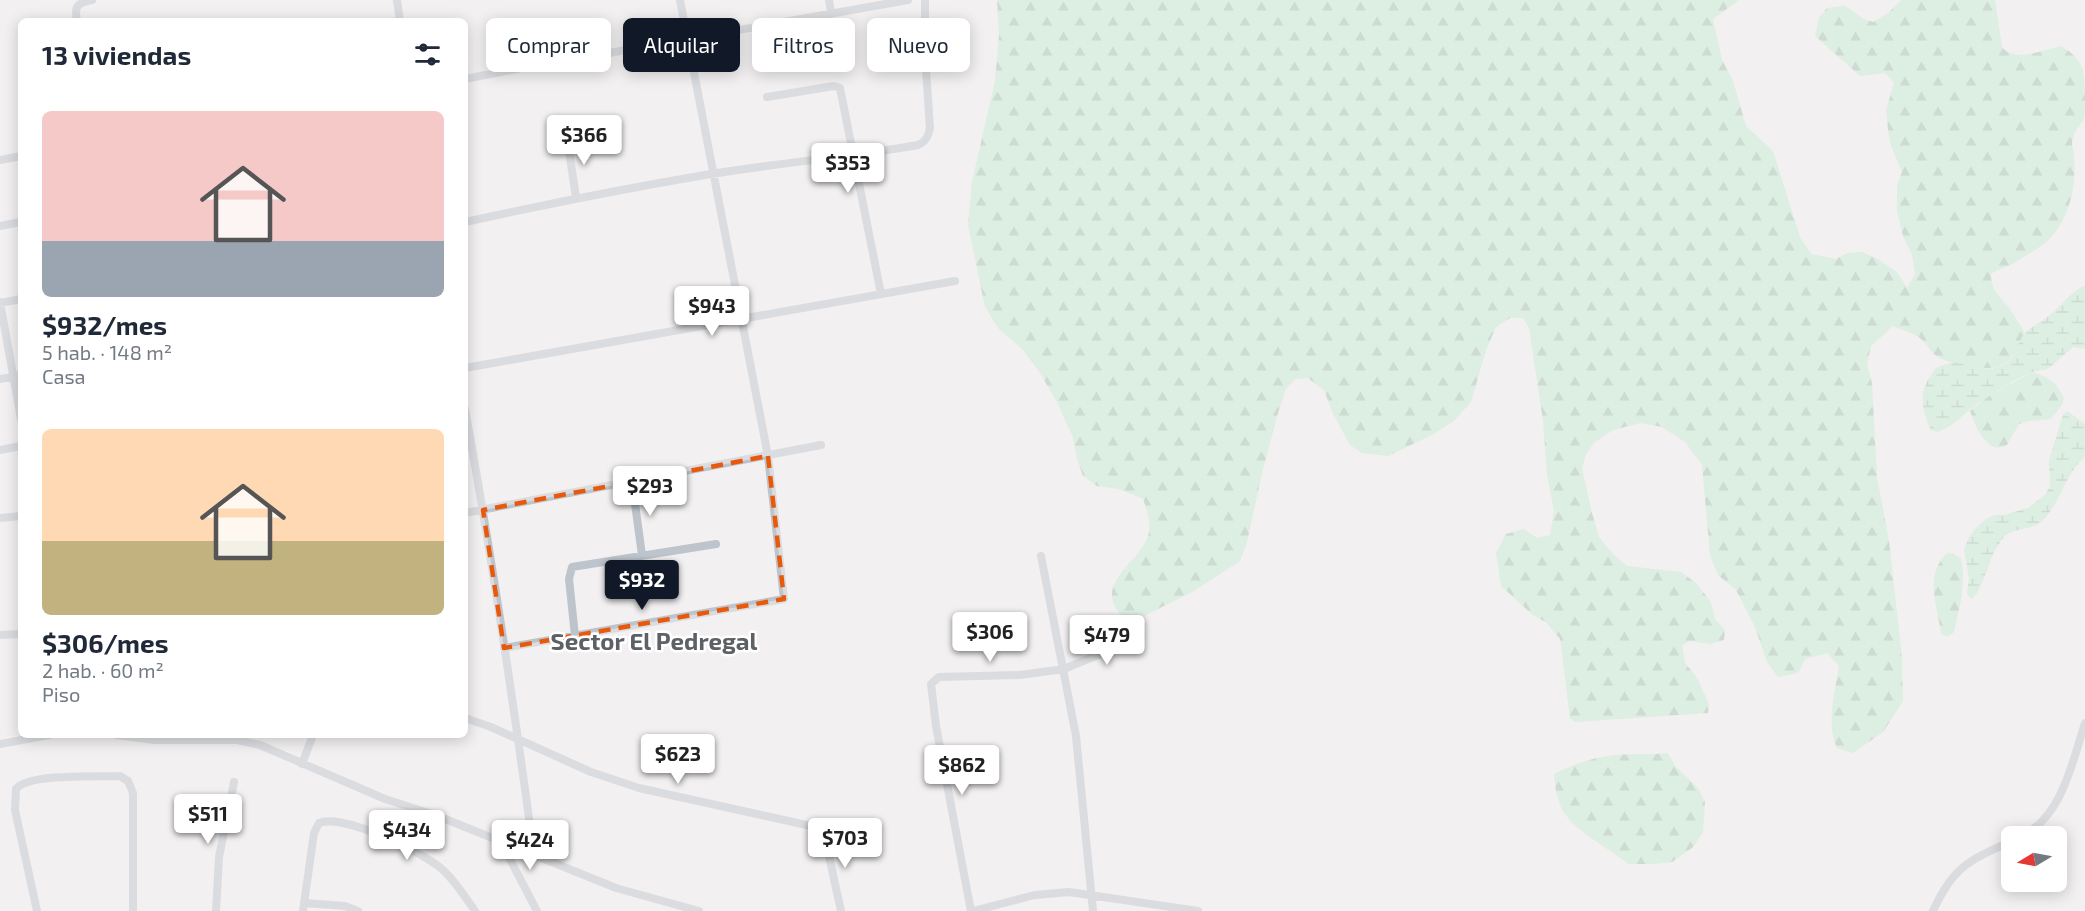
<!DOCTYPE html>
<html lang="es">
<head>
<meta charset="utf-8">
<style>
	:root { --surface:#fff; --page:#f6f6f7; --text:#1f2937; --muted:#747a83; --accent:#111827 }
	body { margin:0; font-family:"Exo 2",sans-serif; background:var(--page); color:var(--text); height:100vh; display:flex; flex-direction:column; font-size:22px; white-space:nowrap }
	* { box-sizing:border-box; margin:0 }
	p { font-size:20px; color:var(--muted) }
	.icon { flex:none; width:33px; height:33px; fill:none; stroke:currentColor; stroke-width:2; stroke-linecap:round; stroke-linejoin:round }
	.map { position:relative; flex:1; overflow:hidden }
	.sheet { position:absolute; left:18px; top:18px; width:450px; height:720px; display:flex; flex-direction:column; background:var(--surface); border-radius:9px; box-shadow:0 3px 15px #0003 }
	.sheet>* { flex:none }
	.banner { position:absolute; left:486px; top:18px; width:570px; height:54px; display:flex; gap:12px }
	.needle { width:39px; rotate:260deg }
	.fabs { position:absolute; left:2001px; top:826px; display:grid; gap:12px }
	.fabs a { display:grid; place-items:center; width:66px; height:66px; border-radius:9px; background:var(--surface); box-shadow:0 3px 15px #0003; font-size:30px }
	.price { position:absolute; translate:-50% -51px; padding:0 14px; border-radius:6px; background:#fff; color:#222; font-size:20px; line-height:39px; filter:drop-shadow(0 2px 3px #0008) }
	.price::after { content:''; position:absolute; left:50%; top:36px; width:18px; height:14px; margin-left:-9px; background:inherit; clip-path:polygon(0 0,100% 0,50% 100%) }
	.price.current { background:var(--accent); color:#fff }
	ul { padding:0; list-style:none }
	li { display:grid; align-content:center; gap:12px; height:318px; padding:0 24px }
	li span { display:grid; place-items:center; height:186px; border-radius:9px; color:#555 }
	li>.icon { margin-inline-start:auto }
	span .icon { width:108px; height:108px; fill:#fffc; stroke-width:1 }
	li b { font-size:26px }
	h2 { display:flex; justify-content:space-between; align-items:center; height:72px; padding:0 24px; font-size:26px }
	.tag { padding:0 21px; border-radius:9px; background:var(--surface); box-shadow:0 3px 15px #0003; font-size:21px; line-height:54px }
	.tag.current { background:var(--accent); color:#fff }
	.map>svg:first-child { display:block }
</style>
</head>
<body>
<div class="map">
<svg width="2085" height="911" viewBox="0 0 2085 911">
	<defs>
		<pattern id="forest-firs" width="22" height="20" patternUnits="userSpaceOnUse" patternTransform="scale(1.5)"><rect width="22" height="20" fill="#c4ead1"/><path d="M5 1l3.5 6h-7zM16 11l3.5 6h-7z" fill="#a1c0ad"/></pattern>
		<pattern id="wetland-marsh" width="20" height="14" patternUnits="userSpaceOnUse" patternTransform="scale(1.5)"><rect width="20" height="14" fill="#c4ead1"/><path d="M1 5h8M5 5V1M11 12h8M15 12V8" fill="none" stroke="#a1c0ad"/></pattern>
	</defs>
	<rect width="100%" height="100%" fill="#f2f0f0"/>
	<path fill="url(#forest-firs)" d="M997,0H1739L1713,19L1722,60L1733,81L1746,126L1773,151L1800,237L1811,254L1836,259L1847,253L1862,252L1876,258L1897,272L1907,288L1915,274L1912,255L1903,236L1897,211V185L1902,172L1890,143L1888,129L1886,110L1894,83L1885,73L1860,76L1815,36L1819,17L1827,8L1845,6L1864,19L1873,22L1888,13L1901,0H1995L2002,47C2014,63 2044,50 2061,46C2085,60 2085,74 2085,100C2085,106 2085,114 2084,119C2078,128 2073,132 2072,143C2072,148 2074,152 2074,157C2076,181 2072,207 2058,228C2046,246 2034,250 2016,262C2008,267 1999,268 1991,274C1991,290 1999,296 2009,308C2015,316 2020,325 2025,333C2010,367 2001,373 1965,365C1956,363 1946,362 1938,357C1931,353 1928,345 1922,340C1916,333 1901,330 1893,326L1871,346L1867,364L1872,383L1877,477L1889,541L1902,658L1903,701L1883,732L1853,753L1837,748C1826,724 1835,692 1839,666L1827,653L1805,659L1798,673L1778,677L1767,662L1755,627L1736,590L1718,575L1710,555L1702,465L1685,442L1662,427L1640,423L1613,430L1594,443L1586,454L1582,468L1592,513L1599,537L1611,552L1627,566L1681,572L1696,583L1711,602L1715,619L1725,630L1724,640L1711,644L1689,641L1682,646L1685,663L1697,678L1709,704L1708,713L1575,722L1570,718L1560,639L1546,622L1534,616L1501,586L1496,553L1506,534L1524,529L1537,538L1550,535L1554,511L1547,474L1543,421L1529,328L1523,318H1510L1496,327L1486,350L1471,402L1454,421L1432,435L1388,456L1362,453L1350,445L1333,414L1324,390L1308,378L1295,379L1286,389L1278,413L1262,473L1247,542L1240,561L1194,591L1138,619L1126,620C1088,585 1138,566 1148,536C1152,524 1147,510 1143,499L1119,489L1097,486L1083,476L1077,459L1073,438L1058,404L1040,373L1023,350L998,328L985,307L968,225L972,182L995,81L999,35Z
		M2032,372C2049,377 2056,382 2064,398L2062,405L2051,419L2029,421L2019,424L2007,445C2003,447 1997,449 1992,446C1981,439 1974,423 1970,411L1989,396Z
		M1947,553L1954,554L1961,559L1963,571L1962,595L1954,632L1947,637L1941,633C1937,604 1924,576 1947,553Z
		M1668,753L1675,766L1698,788L1705,802L1703,832L1693,847L1672,862L1654,864H1629L1584,833L1572,823L1562,810L1556,792L1554,774C1574,764 1594,757 1616,755C1633,753 1651,755 1668,753Z"/>
	<path fill="url(#wetland-marsh)" d="M2085,285V349L2073,347L2048,369L2032,372L2015,380L1977,404L1950,426L1938,432L1931,430C1920,405 1918,391 1936,368C1941,366 1948,363 1954,363C1970,362 1983,373 1999,367C2019,360 2015,342 2027,331C2034,325 2043,321 2050,315C2062,305 2070,292 2085,285Z
		M2067,411L2085,424V457C2064,474 2061,504 2041,522C2032,530 2015,528 2006,535C2002,538 1998,546 1995,550C1989,561 1980,596 1971,599L1967,594L1969,578L1964,549L1969,537L1977,527L1986,519L1995,515H2004L2028,508L2045,495L2050,486L2049,460L2063,415Z"/>
	<g fill="none" stroke-linecap="round" stroke-linejoin="round">
		<path stroke="#bdc4cb" stroke-width="8" d="M397,0L400,21
			M829,0L831,13
			M77,21C74,6 77,3 92,0
			M592,56L908,0
			M465,79L537,65
			M767,97L834,86L840,88L881,294
			M567,137L576,198
			M0,160L21,156
			M465,222C547,204 628,188 711,174C779,163 849,157 918,145C926,141 928,137 930,128L925,54V0
			M0,226L21,222
			M0,302L21,419
			M0,303L21,299
			M465,368L955,281
			M0,379L21,375
			M465,409C492,557 514,706 534,855
			M0,450L21,446
			M632,482L642,555
			M465,513L821,445
			M0,518L21,516
			M1041,556L1076,736L1093,911
			M0,635L21,634
			M575,636L569,579L572,567L716,544
			M504,648L784,599L768,456L680,0
			M465,718L491,727L591,772L639,788L820,828L824,833L841,911
			M116,735L154,740H237L260,745L385,799L438,816L616,888L699,911
			M0,744L49,735
			M302,764L313,735
			M2020,837C2062,818 2072,763 2085,723
			M501,842L537,911
			M304,903L345,906L358,911
			M37,911L15,810L16,789C28,773 99,777 120,776L128,781L133,793V911
			M216,911L219,857L234,782
			M303,911L314,833L319,823C344,813 424,853 443,870C456,882 465,897 475,911
			M971,911L936,726L931,684L939,677L1020,675L1064,669L1141,637
			M973,911L1035,895L1069,892L1198,911
			M1933,911C1953,867 1969,860 2012,841"/>
	</g>
	<path d="M0 0H2085V911H0ZM768,456L784,599L504,648L483,510Z" fill="#f2f0f0" fill-opacity=".55" fill-rule="evenodd"/>
	<path fill="none" stroke="#e8590c" stroke-width="4.5" stroke-dasharray="12 8" stroke-linejoin="round" d="M768,456L784,599L504,648L483,510Z"/>
	<g text-anchor="middle" dominant-baseline="central" stroke-width="5" stroke-linejoin="round" paint-order="stroke">
		<g font-size="24" font-weight="bold" fill="#5d6064" stroke="#fff">
			<text x="654" y="640">Sector El Pedregal</text>
		</g>
	</g>
</svg>
<div class="fabs">
<a><svg class="needle" viewBox="-14 -14 28 28"><path d="M0-13l5 13h-10z" fill="#e53935"/><path d="M0 13l5-13h-10z" fill="#747a83"/></svg></a>
</div>
<b class="price" style="left:584px;top:166px">$366</b>
<b class="price" style="left:848px;top:194px">$353</b>
<b class="price" style="left:712px;top:337px">$943</b>
<b class="price" style="left:650px;top:517px">$293</b>
<b class="price current" style="left:642px;top:611px">$932</b>
<b class="price" style="left:990px;top:663px">$306</b>
<b class="price" style="left:1107px;top:666px">$479</b>
<b class="price" style="left:678px;top:785px">$623</b>
<b class="price" style="left:962px;top:796px">$862</b>
<b class="price" style="left:208px;top:845px">$511</b>
<b class="price" style="left:407px;top:861px">$434</b>
<b class="price" style="left:845px;top:869px">$703</b>
<b class="price" style="left:530px;top:871px">$424</b>
<div class="banner">
<a class="tag">Comprar</a>
<a class="tag current">Alquilar</a>
<a class="tag">Filtros</a>
<a class="tag">Nuevo</a>
</div>
<section class="sheet">
<h2>13 viviendas<svg class="icon" aria-label="filters" viewBox="0 0 24 24"><path d="M4 7h16M4 17h16"/><circle cx="9" cy="7" r="2"/><circle cx="15" cy="17" r="2"/></svg></h2>
<ul>
<li><span style="background:linear-gradient(#f6c9c9 70%,#9aa5b1 0)"><svg class="icon" aria-label="home" viewBox="0 0 24 24"><path d="M3 11l9-7 9 7M6 9v11h12V9"/></svg></span><div><b>$932/mes</b><p>5 hab. · 148 m²</p><p>Casa</p></div></li>
<li><span style="background:linear-gradient(#ffd9b3 60%,#c2b280 0)"><svg class="icon" aria-label="home" viewBox="0 0 24 24"><path d="M3 11l9-7 9 7M6 9v11h12V9"/></svg></span><div><b>$306/mes</b><p>2 hab. · 60 m²</p><p>Piso</p></div></li>
</ul>
</section>
</div>
</body>
</html>
